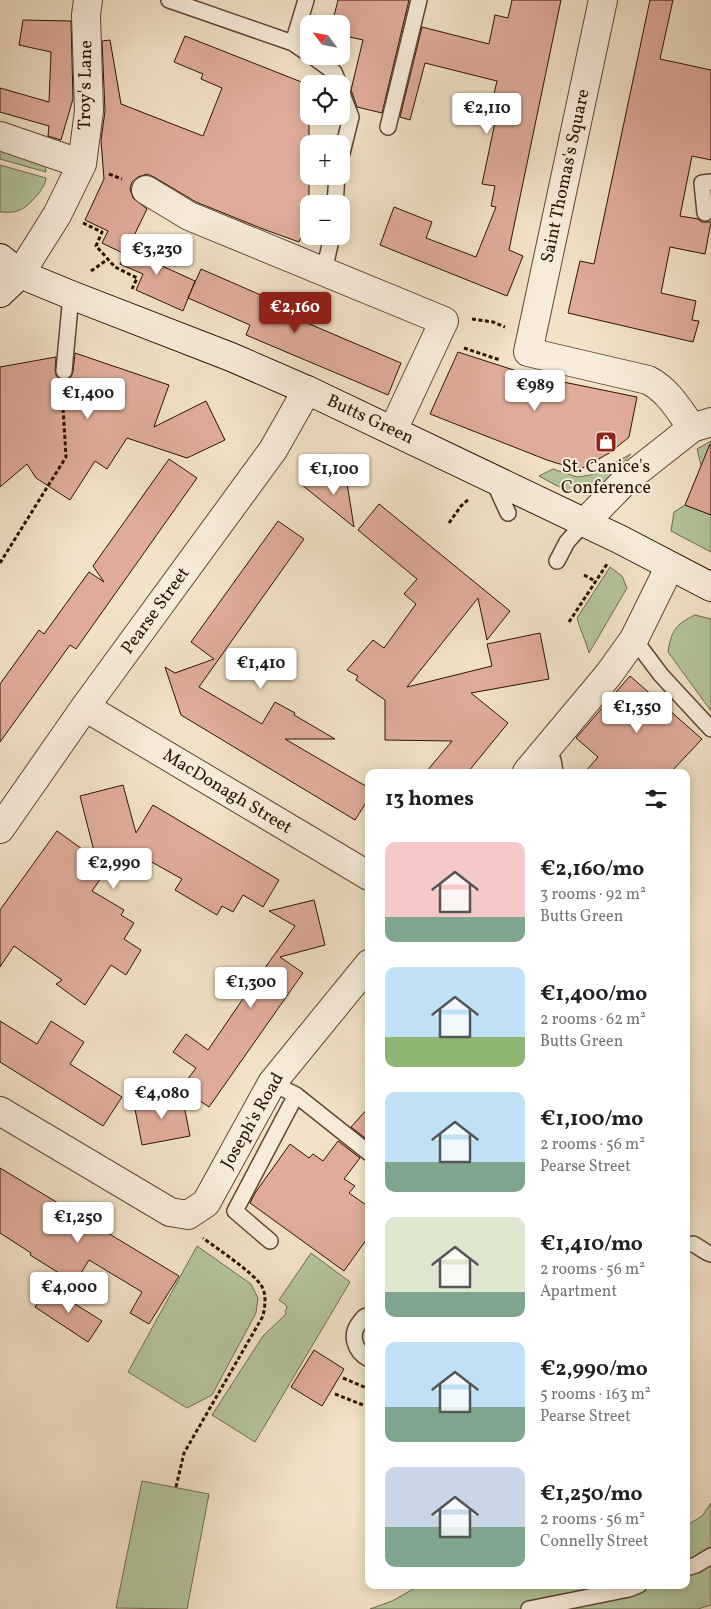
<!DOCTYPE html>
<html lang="en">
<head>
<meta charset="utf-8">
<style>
	:root { --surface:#fff; --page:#f2f2f2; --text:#202124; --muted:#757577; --accent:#8f2418 }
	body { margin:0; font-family:Vollkorn,serif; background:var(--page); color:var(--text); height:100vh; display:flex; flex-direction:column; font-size:19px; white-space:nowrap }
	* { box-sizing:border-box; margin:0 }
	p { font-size:16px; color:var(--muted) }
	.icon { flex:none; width:28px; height:28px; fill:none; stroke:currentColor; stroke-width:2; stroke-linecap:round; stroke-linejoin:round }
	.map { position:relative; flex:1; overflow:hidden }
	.details { position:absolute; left:365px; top:769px; width:325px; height:820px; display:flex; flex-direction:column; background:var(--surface); border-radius:10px; box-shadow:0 2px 12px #0003 }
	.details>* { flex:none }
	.needle { width:32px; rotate:302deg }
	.controls { position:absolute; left:300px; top:15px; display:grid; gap:10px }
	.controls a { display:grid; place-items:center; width:50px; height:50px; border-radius:10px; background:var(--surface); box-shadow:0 2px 12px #0003; font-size:25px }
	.price { position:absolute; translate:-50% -42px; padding:0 11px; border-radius:5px; background:#fff; color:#222; font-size:16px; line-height:32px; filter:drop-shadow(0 1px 2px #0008) }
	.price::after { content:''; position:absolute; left:50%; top:30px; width:15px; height:11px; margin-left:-8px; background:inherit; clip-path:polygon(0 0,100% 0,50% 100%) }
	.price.selected { background:var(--accent); color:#fff }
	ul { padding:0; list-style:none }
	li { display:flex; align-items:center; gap:15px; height:125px; padding:0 20px }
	li span { display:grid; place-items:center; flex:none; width:140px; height:100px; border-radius:10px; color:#555 }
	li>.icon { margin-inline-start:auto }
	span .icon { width:60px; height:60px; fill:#fffc; stroke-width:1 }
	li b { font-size:21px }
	h2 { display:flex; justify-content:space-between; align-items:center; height:60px; padding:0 20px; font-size:21px }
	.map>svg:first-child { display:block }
</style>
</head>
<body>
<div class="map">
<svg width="711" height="1609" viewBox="0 0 711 1609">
	<rect width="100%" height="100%" fill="#f2e2c7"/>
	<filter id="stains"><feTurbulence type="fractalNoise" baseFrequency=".004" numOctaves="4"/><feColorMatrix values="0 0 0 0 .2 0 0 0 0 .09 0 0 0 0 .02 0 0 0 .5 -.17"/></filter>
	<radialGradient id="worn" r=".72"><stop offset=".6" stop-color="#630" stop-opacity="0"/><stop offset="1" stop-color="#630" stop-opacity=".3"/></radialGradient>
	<path fill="#b4c49a" stroke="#706c4d" d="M0,145C16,150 44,152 46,172L0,159Z
		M0,165L46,178C46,188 27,209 17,211C12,213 5,212 0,212Z
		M711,441V469L701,465L697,449Z
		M631,454C614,472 596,500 567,490C558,487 548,481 539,476L553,469L577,477L591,475Z
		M685,505L711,515V552L671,531L674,512Z
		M610,567L622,576L627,588L589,653C586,641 580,630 577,618Z
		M695,615L711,619V711L668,652C671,631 676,624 695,615Z
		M197,1246L251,1284L258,1298L256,1313L212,1395L187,1408L128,1372Z
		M311,1253L350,1282L255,1442L212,1415L263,1336L286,1314L285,1311L287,1308L286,1305L279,1300Z
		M142,1481L209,1494L187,1609L116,1608Z
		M711,1503V1605L698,1609H370L392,1601L417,1587L438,1585H686V1526L702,1516Z"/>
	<path fill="#e0ac9a" stroke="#2d1300" d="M338,0H409L382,113L357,107L351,90L363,40L341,35V24H332Z
		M512,0H561L509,250L523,256L507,296L380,245L394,207L432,222L426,238L476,257L496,207L491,206L495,186L482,184L500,99L493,98L497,81L425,63L410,120L400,117L422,27L489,44L495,15L508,18Z
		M650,0H673L660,59L711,70V160L692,156L680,216L698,219L702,222H711L705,254L670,247L661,293L696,301L692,320L699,321L693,342L568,313L580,261L594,264Z
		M23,20L71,21L73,99L61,140L48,136L49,126L0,112V88L49,102L51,52L19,45Z
		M185,36L309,85V219L299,242L263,229L196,202L154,177L147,174L138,177L132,182L130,189L133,198L147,209L125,254L102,243L108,231L85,220L104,179L101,140L105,111L102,41L110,40L121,104L203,136L222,88L201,79L203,74L174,62Z
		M134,236L156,246L149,260L195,281L183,311L136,290L143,274L120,264Z
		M201,269L263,296L260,303L401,363L388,395L246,335L250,325L188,298Z
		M458,352L529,375L637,397L629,437L611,452L579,470L547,460L430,414Z
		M75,353L169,385L154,427L206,401L225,440L187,458L127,438L107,469L95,461L70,500L36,478L27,464L0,487V367L56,357L55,370L56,375L59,379L67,380L71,377L73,372Z
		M710,444H711V515L685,505Z
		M169,459L197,478L76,649L70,645L0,742V684L39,630L44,634L89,572L104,582L93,566Z
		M346,477L354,527L302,485Z
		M379,504L510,611L487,640L478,598L407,687L492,666L487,644L540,633L549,679L471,693L508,723L468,772H426L452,741L385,740V700L356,680L358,676L347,670L373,640L384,648L416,604L404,594L417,579L358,530Z
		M278,521L304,539L199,687L262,724L275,702L295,713L294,715L335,739H285L369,788V798L355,820L181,715L165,667L175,673L214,659L191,642Z
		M630,676L702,739L671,772H585L598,757L576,738Z
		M123,785L136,833L153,805L279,880L263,907L243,895L233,912L222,906L217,915L175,890L182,879L141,856L146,872L117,855L92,891L124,910L121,915L134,923L124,939L141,950L126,975L111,965L85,1005L56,984L62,980L14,946L0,967V910L57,831L96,859L80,796Z
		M314,900L325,945L280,957L303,973L209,1107L181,1088L196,1068L173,1052L186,1034L208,1050L249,990L295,926L269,911Z
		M0,1021L37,1044L51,1021L84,1042L70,1064L122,1097L103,1126L0,1062Z
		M182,1095L190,1136L142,1145L134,1104Z
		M369,1107V1141L351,1127Z
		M338,1141L360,1158L344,1179L355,1186L349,1193L369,1207V1236L344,1271L250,1203L255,1193L290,1144L309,1158L313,1154L323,1161Z
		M0,1168L179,1276L149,1324L130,1313L142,1292L89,1260L75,1283L30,1255L31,1253L0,1233Z
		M48,1287L102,1321L88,1342L35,1307Z
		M314,1350L344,1369L322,1406L291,1387Z"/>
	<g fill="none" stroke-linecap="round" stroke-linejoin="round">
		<g stroke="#5e4732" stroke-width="18">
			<path id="lane" d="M169,0L293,43L309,54
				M293,43L306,0
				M312,56L334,72L339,84
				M341,91L351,117L341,157
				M388,127L419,0
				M335,204L337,176
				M705,213L702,183L711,182
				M324,271L332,236
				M64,371L71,295
				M493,480L508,513
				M557,561L567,542L584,523
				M634,639L661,675L711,729
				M544,752L553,760L555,772
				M272,1083L296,1095L369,1153
				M270,1241L235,1211L296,1095
				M693,1244C700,1247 705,1253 711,1254
				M369,1315C364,1316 363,1318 360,1322C349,1335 355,1352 369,1359
				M686,1568L696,1565L711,1556
				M529,1609L629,1589L639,1585"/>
		</g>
		<g stroke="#5e4732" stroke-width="30">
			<path id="street" d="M603,0L528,352L648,380C668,390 679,410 692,428
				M0,136L82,164
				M146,190L189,216L444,321L393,430
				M20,274L57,215L82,164L89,111L86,15L88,0
				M584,523L626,480L692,428L711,422
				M85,707L369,876
				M527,772L609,674L634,639L670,566
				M0,829L85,707L273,450L307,390
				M0,1111L170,1212L188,1215L206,1203L272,1083L369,964"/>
		</g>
		<g stroke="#2d1300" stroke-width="30">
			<path id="secondary" d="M0,258L20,274L71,295L231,357L307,390L621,540L711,587
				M0,293L20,274"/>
		</g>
		<path stroke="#2d1300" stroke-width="3" stroke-dasharray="4 2.5" stroke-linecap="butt" d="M109,174L122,179
			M83,223L102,232L96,246L115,267L137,278L132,289
			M91,271L108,259
			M472,319L493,322L505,327
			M464,348L500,360
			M449,523L461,506L469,499
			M0,563L66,457L62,391
			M584,575L595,581
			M569,622L607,564
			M343,1378L369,1389
			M335,1394L363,1405
			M176,1487L184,1453L263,1316C265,1306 267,1294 261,1285C251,1271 219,1250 203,1238"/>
		<use href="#lane" stroke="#f7ecdb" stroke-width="15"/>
		<use href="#street" stroke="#f7ecdb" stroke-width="28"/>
		<use href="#secondary" stroke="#f7ecdb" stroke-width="28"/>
	</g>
	<defs>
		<g id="shop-square" transform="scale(1.125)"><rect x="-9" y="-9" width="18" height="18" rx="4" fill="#8f2418" stroke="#f7ecdb"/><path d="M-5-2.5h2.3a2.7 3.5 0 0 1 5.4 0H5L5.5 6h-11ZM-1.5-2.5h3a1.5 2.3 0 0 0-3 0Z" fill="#fff"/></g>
	</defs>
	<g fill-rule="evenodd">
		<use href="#shop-square" x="606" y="442"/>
	</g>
	<g text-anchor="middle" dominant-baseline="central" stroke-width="4" stroke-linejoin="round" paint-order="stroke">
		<g font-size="18" fill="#2d1300" stroke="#f7ecdb">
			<text transform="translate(86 85) rotate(-89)">Troy's Lane</text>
			<text transform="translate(566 176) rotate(-78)">Saint Thomas's Square</text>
			<text transform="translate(370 420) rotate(25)">Butts Green</text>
			<text transform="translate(156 611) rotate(-54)">Pearse Street</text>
			<text transform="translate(227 792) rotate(31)">MacDonagh Street</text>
			<text transform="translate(253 1121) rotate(-60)">Joseph's Road</text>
		</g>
		<g font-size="18" fill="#2d1300" stroke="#f7ecdb">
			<text x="606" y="467">St. Canice's<tspan x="606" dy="21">Conference</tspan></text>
		</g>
	</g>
	<rect width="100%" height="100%" filter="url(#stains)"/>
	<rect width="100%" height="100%" fill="url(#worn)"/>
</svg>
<div class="controls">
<a><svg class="needle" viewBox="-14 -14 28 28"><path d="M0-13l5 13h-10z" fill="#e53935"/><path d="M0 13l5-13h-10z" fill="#757577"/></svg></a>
<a><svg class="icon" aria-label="locate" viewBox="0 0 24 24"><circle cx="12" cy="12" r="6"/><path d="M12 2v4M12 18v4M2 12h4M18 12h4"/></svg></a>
<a>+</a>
<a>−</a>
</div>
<b class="price" style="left:487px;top:135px">€2,110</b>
<b class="price" style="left:157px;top:276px">€3,230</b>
<b class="price selected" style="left:295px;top:334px">€2,160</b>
<b class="price" style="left:535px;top:412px">€989</b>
<b class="price" style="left:88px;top:420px">€1,400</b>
<b class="price" style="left:334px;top:496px">€1,100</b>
<b class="price" style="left:261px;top:690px">€1,410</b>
<b class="price" style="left:637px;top:734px">€1,350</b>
<b class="price" style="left:114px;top:890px">€2,990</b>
<b class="price" style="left:251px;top:1009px">€1,300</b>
<b class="price" style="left:162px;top:1120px">€4,080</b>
<b class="price" style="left:78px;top:1244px">€1,250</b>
<b class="price" style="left:69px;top:1314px">€4,000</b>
<section class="details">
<h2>13 homes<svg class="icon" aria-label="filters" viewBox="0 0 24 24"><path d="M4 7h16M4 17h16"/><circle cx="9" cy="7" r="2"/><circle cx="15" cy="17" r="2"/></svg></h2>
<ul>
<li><span style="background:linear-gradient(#f6c9c9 75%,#7fa58c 0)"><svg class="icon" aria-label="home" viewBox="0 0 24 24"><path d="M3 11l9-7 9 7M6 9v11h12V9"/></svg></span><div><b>€2,160/mo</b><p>3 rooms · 92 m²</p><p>Butts Green</p></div></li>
<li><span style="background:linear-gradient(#bfe0f5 70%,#8fb573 0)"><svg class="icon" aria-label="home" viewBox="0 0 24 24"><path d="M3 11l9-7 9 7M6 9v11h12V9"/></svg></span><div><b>€1,400/mo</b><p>2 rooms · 62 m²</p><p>Butts Green</p></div></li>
<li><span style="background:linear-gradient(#bfe0f5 70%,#7fa58c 0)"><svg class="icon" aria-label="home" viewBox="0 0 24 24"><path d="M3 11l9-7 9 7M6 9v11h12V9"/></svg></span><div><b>€1,100/mo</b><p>2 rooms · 56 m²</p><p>Pearse Street</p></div></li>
<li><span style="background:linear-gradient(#dfe7d0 75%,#7fa58c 0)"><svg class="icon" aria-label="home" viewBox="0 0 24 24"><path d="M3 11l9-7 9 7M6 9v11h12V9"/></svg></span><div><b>€1,410/mo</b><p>2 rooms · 56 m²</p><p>Apartment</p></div></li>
<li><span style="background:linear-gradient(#bfe0f5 65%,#7fa58c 0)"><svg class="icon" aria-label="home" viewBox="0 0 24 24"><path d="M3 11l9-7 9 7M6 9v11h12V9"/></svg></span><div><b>€2,990/mo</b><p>5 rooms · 163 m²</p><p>Pearse Street</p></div></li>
<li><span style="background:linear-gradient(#c9d6e8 60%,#7fa58c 0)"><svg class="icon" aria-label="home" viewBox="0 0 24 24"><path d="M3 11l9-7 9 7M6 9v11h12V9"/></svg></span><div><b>€1,250/mo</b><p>2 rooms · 56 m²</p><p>Connelly Street</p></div></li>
</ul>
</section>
</div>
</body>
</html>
